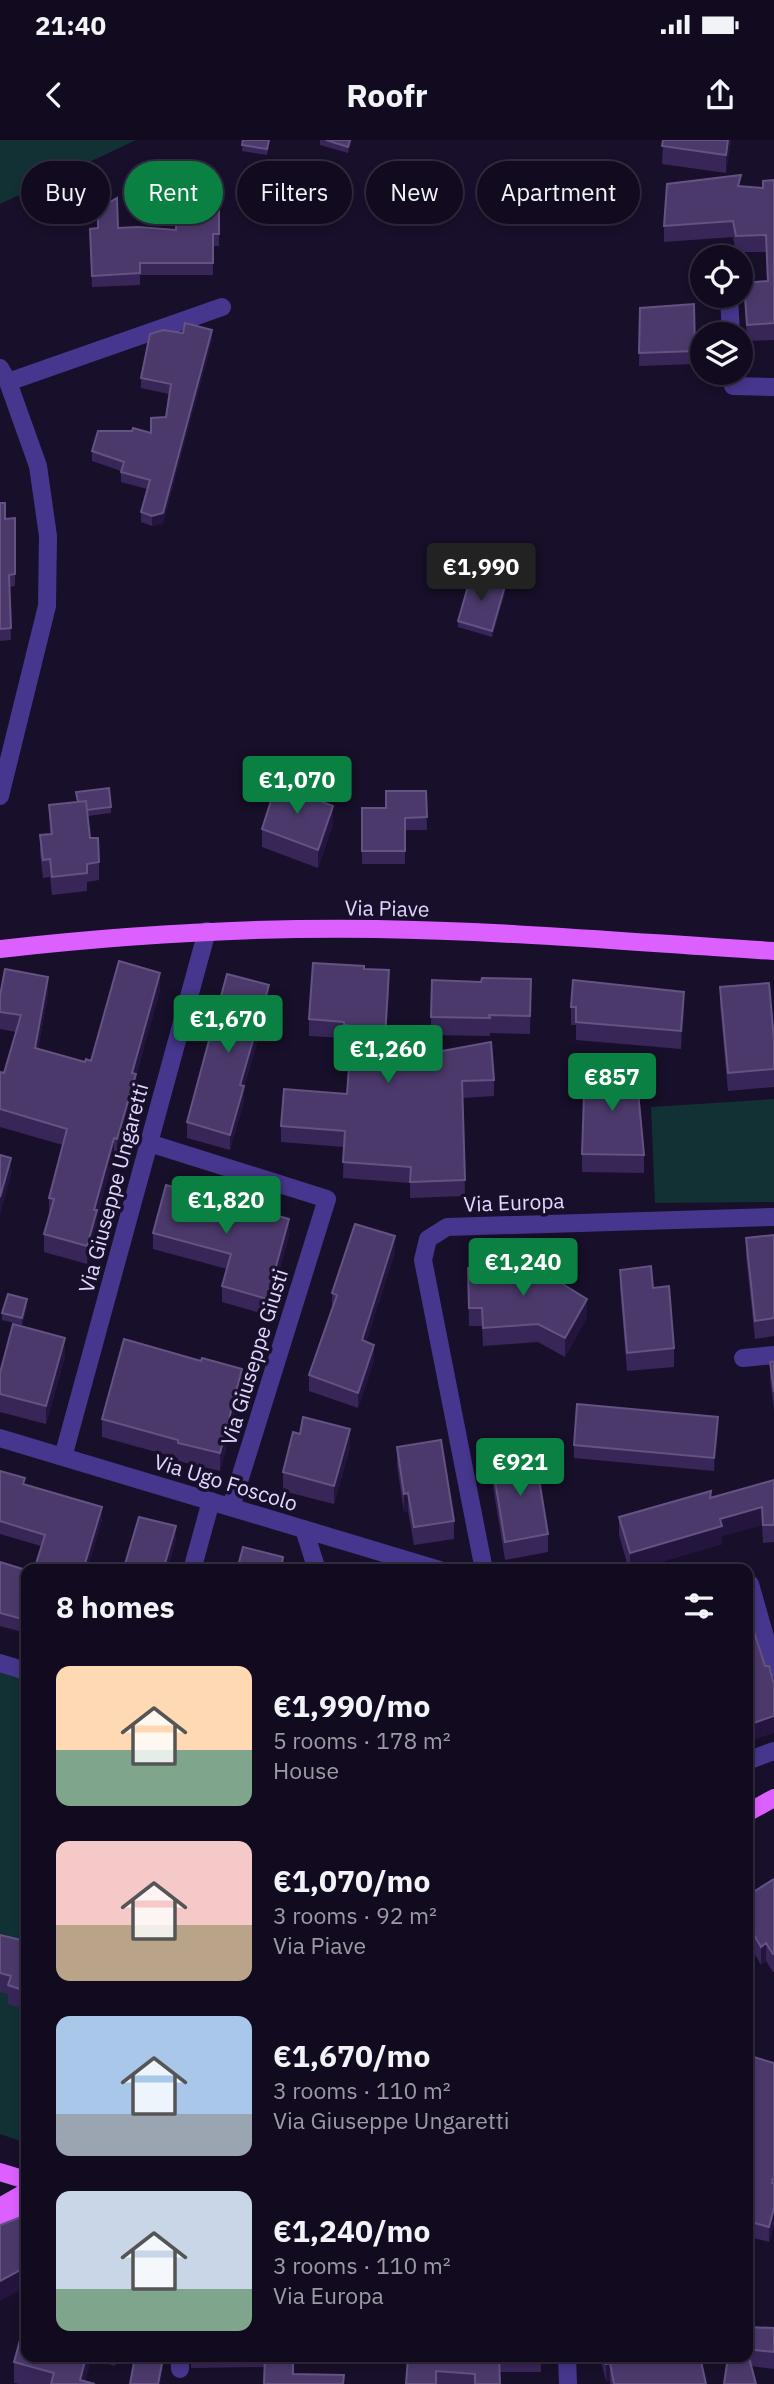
<!DOCTYPE html>
<html lang="en">
<head>
<meta charset="utf-8">
<style>
	:root { --surface:#120b20; --page:#1b1429; --text:#f1f3f6; --muted:#9c9ba5; --line:#312b3e; --accent:#0b8043 }
	body { margin:0; font-family:"IBM Plex Sans",sans-serif; background:var(--page); color:var(--text); height:100vh; display:flex; flex-direction:column; font-size:26px; white-space:nowrap }
	* { box-sizing:border-box; margin:0 }
	p { font-size:23px; color:var(--muted) }
	.icon { flex:none; width:38px; height:38px; fill:none; stroke:currentColor; stroke-width:2; stroke-linecap:round; stroke-linejoin:round }
	.map { position:relative; flex:1; overflow:hidden }
	.sheet { position:absolute; left:21px; top:1424px; width:732px; height:798px; display:flex; flex-direction:column; background:var(--surface); border-radius:14px; box-shadow:0 4px 10px #0003,0 0 0 2px var(--line) }
	.sheet>* { flex:none }
	.hud { position:absolute; left:21px; top:21px; width:733px; height:63px; display:flex; gap:14px }
	.buttons { position:absolute; left:690px; top:105px; display:grid; gap:14px }
	.buttons a { display:grid; place-items:center; width:63px; height:63px; border-radius:50%; background:var(--surface); box-shadow:0 4px 10px #0003,0 0 0 2px var(--line); font-size:35px }
	.price { position:absolute; translate:-50% -60px; padding:0 16px; border-radius:7px; background:var(--accent); color:#fff; font-size:23px; line-height:46px; filter:drop-shadow(0 2px 4px #0008) }
	.price::after { content:''; position:absolute; left:50%; top:42px; width:21px; height:16px; margin-left:-10px; background:inherit; clip-path:polygon(0 0,100% 0,50% 100%) }
	.price.on { background:#222; color:#fff }
	ul { padding:0; list-style:none }
	li { display:flex; align-items:center; gap:21px; height:175px; padding:0 35px }
	li span { display:grid; place-items:center; flex:none; width:196px; height:140px; border-radius:14px; color:#555 }
	li>.icon { margin-inline-start:auto }
	span .icon { width:84px; height:84px; fill:#fffc; stroke-width:1 }
	li b { font-size:30px }
	h2 { display:flex; justify-content:space-between; align-items:center; height:84px; padding:0 35px; font-size:30px }
	.pill { padding:0 24px; border-radius:32px; background:var(--surface); box-shadow:0 4px 10px #0003,0 0 0 2px var(--line); font-size:24px; line-height:63px }
	.pill.on { background:var(--accent); color:#fff }
	.status { display:flex; justify-content:space-between; align-items:center; height:49px; padding:0 35px; background:var(--surface); direction:ltr }
	.status svg { height:19px; fill:currentColor }
	header { display:flex; justify-content:space-between; align-items:center; height:91px; padding:0 35px; background:var(--surface); font-size:32px; font-weight:700 }
	.map>svg:first-child { display:block }
</style>
</head>
<body>
<div class="status"><b>21:40</b><svg viewBox="0 0 49 12"><path d="M0 12V9h3v3zM5 12V6h3v6zM10 12V3h3v9zM15 12V0h3v12zM26 1h20v11H26zM47 4h2v5h-2z"/></svg></div>
<header><svg class="icon" aria-label="back" viewBox="0 0 24 24"><path d="M15 5l-7 7 7 7"/></svg>Roofr<svg class="icon" aria-label="share" viewBox="0 0 24 24"><path d="M12 15V3M7 8l5-5 5 5M5 13v7h14v-7"/></svg></header>
<div class="map">
<svg width="774" height="2244" viewBox="0 0 774 2244">
	<rect width="100%" height="100%" fill="#180f2a"/>
	<path fill="#113135" d="M0,0H136L0,64Z
		M774,959V1062L655,1063L651,967Z
		M0,1528L26,1534V2003L0,1994Z"/>
	<g fill="none" stroke-linecap="round" stroke-linejoin="round">
		<path stroke="#47368d" stroke-width="18" d="M729,156L731,194
			M0,228L8,242L38,326L48,396L47,466L0,656
			M733,233V246L774,247
			M8,242L222,167
			M149,1003L327,1059L231,1367
			M743,1218L774,1215
			M0,1298L440,1430
			M63,1317L207,791
			M304,1389L317,1430
			M192,1430L211,1361
			M484,1430L423,1120L428,1099L447,1087L774,1077
			M747,1445L750,1444L774,1528
			M0,1523L26,1531
			M747,1621L774,1611
			M567,2217L568,2244
			M180,2229V2217"/>
		<path stroke="#dc5fff" stroke-width="18" d="M0,809C125,795 250,787 376,789C509,791 642,803 774,811
			M747,1673L774,1658
			M0,2032L26,2040
			M0,2067L26,2052
			M0,2080L26,2069"/>
	</g>
	<path fill="#392659" d="M243,0H270L267,15L242,11Z
		M320,0H352L348,13L320,5Z
		M663,0H731L726,33L662,24Z
		M774,40V200L747,201L744,143L767,141L766,112H736L733,97L664,102V86L741,46L763,48Z
		M200,59H219V106H213V135H140V145L92,147L90,100L118,88L176,90Z
		M694,164L695,224L639,226L640,168Z
		M212,200L163,383L152,386L141,382V372L147,349L121,342V331L92,321V311L151,293L166,277L169,254L141,248V238Z
		M0,363L5,379L15,378V446L9,447L11,500L0,501Z
		M505,453L492,497L458,487V481Z
		M426,651L427,690H405V724H362V668H386Z
		M76,652L111,667V673L88,676L90,698L99,722V740L87,742V751L52,755L50,737L43,738L40,713V695L50,694L49,665L77,662Z
		M316,660L333,684L318,728L262,707V689Z
		M364,829L389,846L386,898L389,921L494,940V956L463,958L465,1056L410,1058V1043L343,1038L344,1007L281,1002V986L347,954L351,902L344,901V898L309,896V879Z
		M720,847L774,900V947L728,951L720,865Z
		M160,850L136,936V951L117,1016L114,1015L97,1077V1087L87,1124L44,1112V1094L49,1076V1058L63,1005L0,987V932L4,933L16,892L0,889V856L48,854L38,909L85,922L91,921Z
		M531,857L530,894L490,893V896L431,895V877Z
		M269,861L244,947V961L230,1010L187,998V982Z
		M571,867L684,870L681,909L576,900V885H571Z
		M582,1014L644,1015V1033L582,1032Z
		M153,1093L289,1095L267,1175L222,1162V1146L227,1129L153,1109Z
		M774,1095V1196L755,1199L746,1116V1098Z
		M395,1112L366,1202L374,1220L358,1268L309,1251V1235L332,1168V1153Z
		M468,1128L540,1129L563,1144L587,1177L565,1217L538,1202L483,1206L482,1186H469Z
		M620,1130L653,1148L674,1208V1227L627,1231L620,1148Z
		M27,1166L22,1185L2,1180V1173Z
		M65,1216L46,1284L0,1272V1233Z
		M774,1221V1270L770,1239V1222Z
		M242,1247L220,1331L178,1321V1318L102,1297V1279Z
		M718,1290L714,1331L574,1318V1305Z
		M350,1307L334,1364L283,1351V1332Z
		M397,1307L454,1381V1399L414,1405L408,1371L404,1372L397,1325Z
		M492,1322L548,1394V1412L505,1420L492,1340Z
		M0,1331L25,1345L102,1379L87,1430H34L41,1406L0,1394Z
		M774,1340V1402L763,1403L762,1385L722,1396V1404L633,1430H629L619,1395V1377L711,1358Z
		M176,1399L167,1430H125V1424Z
		M0,1422L26,1430V1493L0,1486Z
		M26,1729V1752L24,1751V1738Z
		M774,1739V1832H773L766,1821L761,1825L747,1801V1756Z
		M0,1795L21,1800L26,1796V1870L8,1864V1854L0,1852Z
		M747,1915L774,1923V2083L769,2102L747,2096Z
		M747,2187L774,2188V2229L751,2226L724,2244Z
		M26,2217H117L115,2226L91,2219L85,2241L95,2244H19L14,2243V2222Z
		M191,2217H293L264,2244V2227L191,2228Z
		M408,2217H541V2232H499L500,2244H406Z
		M600,2217H700L706,2244H610V2240L606,2241Z"/>
	<path fill="#24153f" d="M350,0H352L348,13V7Z
		M728,0H731L726,33V15Z
		M212,190V200L163,383L152,386V376Z
		M505,446V453L492,497V491Z
		M333,666V684L318,728V710Z
		M389,830V846L385,914V898Z
		M160,833V850L136,936V951L117,1016V999L132,933Z
		M48,837V854L35,925V908Z
		M269,845V861L244,947V961L230,1010V995L240,945Z
		M684,852V870L681,909V891Z
		M114,998V1015L97,1077V1087L87,1124V1106L94,1070Z
		M11,1018V1036L0,1075V1057Z
		M289,1079V1095L267,1175V1159Z
		M395,1096V1112L362,1216V1200Z
		M27,1159V1166L22,1185V1178Z
		M587,1159V1177L565,1217V1198Z
		M65,1198V1216L46,1284V1266Z
		M374,1205V1220L358,1268V1253Z
		M242,1229V1247L220,1331V1313Z
		M718,1277V1290L714,1331V1318Z
		M350,1289V1307L334,1364V1346Z
		M408,1353V1371L404,1372V1354Z
		M102,1367V1379L87,1430H83Z
		M762,1367V1385L722,1396V1404L633,1430H630V1413L720,1379Z
		M176,1386V1399L167,1430H163Z
		M774,1576V1593L747,1602V1585Z
		M766,1803V1821L761,1825V1807Z
		M774,2068V2083L769,2102V2087Z
		M26,2127V2147L0,2161V2141Z
		M86,2217H91V2219L85,2244L80,2240Z
		M163,2218V2230L160,2244H158Z
		M610,2223V2240L606,2241V2224Z"/>
	<path fill="#4b396b" stroke="#635282" stroke-width="2" d="M243,0H269L267,9L242,5Z
		M326,0H350L348,7Z
		M663,0H728L726,15L662,6Z
		M741,35L738,46L763,48V41L774,40V183L747,185L744,143L768,141L766,95L736,96L733,81L664,86L667,44Z
		M176,46H199L200,59H219V94H213V123H140V133L92,136L90,89L98,88V69L117,58L118,88L138,87L176,90Z
		M694,164L695,211L639,213L640,168Z
		M185,183L212,190L163,373L152,376L141,372L150,340L121,332L124,322L92,311L98,291H132L133,288L151,293V278L166,277L171,244L141,238L150,194L163,190L183,193Z
		M0,363H5V379L15,378V434L9,435L11,488L0,489Z
		M471,436L505,446L492,491L458,481Z
		M277,642L316,656L315,659L333,666L318,710L262,689Z
		M109,648L111,667L87,670L86,661L78,662L76,652Z
		M386,651H426L427,677L405,678V711H362V668H386Z
		M86,661L90,698H98L99,722L87,724V733L52,737L50,719L43,720L40,695L52,694L49,665Z
		M119,821L160,833L132,933L136,934L117,999L114,998L94,1070H97L87,1106L44,1094L54,1059L49,1058L67,989L0,969V932L4,933L21,875L0,872V856L5,829L48,837L35,908L85,922L86,919L91,921Z
		M313,823L364,826V829L389,830L385,898H390L388,921L491,902L494,940L462,941L465,1040L410,1042L411,1027L343,1022L345,991L281,986L284,949L347,954L352,886L344,885V882L309,879Z
		M227,834L269,845L240,945L244,946L230,995L187,982Z
		M482,838L531,839L530,876L489,875L490,878L431,877L432,840L481,842Z
		M573,840L684,852L681,891L576,882V867H571Z
		M769,843L774,900V929L728,933L720,847Z
		M585,926L636,930L644,1015L582,1014Z
		M0,1015L11,1018L0,1057Z
		M166,1045L289,1079L267,1159L222,1146L231,1114L153,1093Z
		M355,1084L395,1096L362,1200L374,1205L358,1253L309,1235L337,1155L332,1153Z
		M774,1095V1178L755,1181L746,1098Z
		M540,1126V1129L563,1139L561,1143L587,1159L565,1198L538,1184L483,1188L482,1168H469L468,1128Z
		M651,1126L653,1148L669,1146L674,1208L627,1213L620,1130Z
		M8,1154L27,1159L22,1178L2,1173Z
		M13,1184L65,1198L46,1266L0,1254V1233Z
		M124,1199L201,1221L202,1218L242,1229L220,1313L178,1303V1300L102,1279Z
		M774,1221V1252L770,1222Z
		M577,1264L718,1277L714,1318L574,1305Z
		M303,1277L350,1289L334,1346L283,1332L293,1292L300,1294Z
		M441,1300L454,1381L414,1387L408,1353L404,1354L397,1307Z
		M535,1315L548,1394L505,1402L492,1322Z
		M0,1331L25,1338L23,1344L102,1367L83,1430H34L45,1395L0,1381Z
		M774,1340V1385H763L762,1367L720,1379L722,1386L630,1413L619,1377L711,1351L710,1358Z
		M139,1377L176,1386L163,1430H146L125,1424Z
		M243,1407L283,1417L281,1430H237Z
		M0,1422L26,1430V1480L0,1473Z
		M747,1476H749L765,1526H769L774,1544V1576L747,1585Z
		M774,1739V1814H773L766,1803L761,1807L747,1783V1756Z
		M0,1795L21,1800L23,1795L26,1796V1851L8,1845L11,1836L0,1833Z
		M747,1915L774,1923V2036L772,2043H774V2068L769,2087L747,2081V1957L749,1949L747,1950Z
		M26,2075V2127L0,2141V2085Z
		M25,2182L26,2183V2217H86L80,2240L95,2244H51L54,2233L14,2222Z
		M747,2187L774,2188V2212L747,2209Z
		M747,2210L756,2244H724L728,2217H747Z
		M135,2217L163,2218L158,2244H130Z
		M265,2217H293V2234L344,2235L343,2244H264Z
		M408,2217H499L500,2244H475V2234L436,2231V2244H406Z
		M604,2217H700L706,2244H614L610,2223L606,2224Z"/>
	<g text-anchor="middle" dominant-baseline="central" stroke-width="7" stroke-linejoin="round" paint-order="stroke">
		<g font-size="21" fill="#e2d8ff" stroke="#180f2a">
			<text transform="translate(387 768) rotate(1)">Via Piave</text>
			<text transform="translate(113 1048) rotate(-75)">Via Giuseppe Ungaretti</text>
			<text transform="translate(514 1062) rotate(-2)">Via Europa</text>
			<text transform="translate(254 1217) rotate(-73)">Via Giuseppe Giusti</text>
			<text transform="translate(226 1342) rotate(17)">Via Ugo Foscolo</text>
		</g>
	</g>
</svg>
<div class="buttons">
<a><svg class="icon" aria-label="locate" viewBox="0 0 24 24"><circle cx="12" cy="12" r="6"/><path d="M12 2v4M12 18v4M2 12h4M18 12h4"/></svg></a>
<a><svg class="icon" aria-label="layers" viewBox="0 0 24 24"><path d="M12 4l9 5-9 5-9-5zM3 14l9 5 9-5"/></svg></a>
</div>
<b class="price on" style="left:481px;top:463px">€1,990</b>
<b class="price" style="left:297px;top:676px">€1,070</b>
<b class="price" style="left:228px;top:915px">€1,670</b>
<b class="price" style="left:388px;top:945px">€1,260</b>
<b class="price" style="left:612px;top:973px">€857</b>
<b class="price" style="left:226px;top:1096px">€1,820</b>
<b class="price" style="left:523px;top:1158px">€1,240</b>
<b class="price" style="left:520px;top:1358px">€921</b>
<div class="hud">
<a class="pill">Buy</a>
<a class="pill on">Rent</a>
<a class="pill">Filters</a>
<a class="pill">New</a>
<a class="pill">Apartment</a>
</div>
<section class="sheet">
<h2>8 homes<svg class="icon" aria-label="filters" viewBox="0 0 24 24"><path d="M4 7h16M4 17h16"/><circle cx="9" cy="7" r="2"/><circle cx="15" cy="17" r="2"/></svg></h2>
<ul>
<li><span style="background:linear-gradient(#ffd9b3 60%,#7fa58c 0)"><svg class="icon" aria-label="home" viewBox="0 0 24 24"><path d="M3 11l9-7 9 7M6 9v11h12V9"/></svg></span><div><b>€1,990/mo</b><p>5 rooms · 178 m²</p><p>House</p></div></li>
<li><span style="background:linear-gradient(#f6c9c9 60%,#b9a48a 0)"><svg class="icon" aria-label="home" viewBox="0 0 24 24"><path d="M3 11l9-7 9 7M6 9v11h12V9"/></svg></span><div><b>€1,070/mo</b><p>3 rooms · 92 m²</p><p>Via Piave</p></div></li>
<li><span style="background:linear-gradient(#a9c7e8 70%,#9aa5b1 0)"><svg class="icon" aria-label="home" viewBox="0 0 24 24"><path d="M3 11l9-7 9 7M6 9v11h12V9"/></svg></span><div><b>€1,670/mo</b><p>3 rooms · 110 m²</p><p>Via Giuseppe Ungaretti</p></div></li>
<li><span style="background:linear-gradient(#c9d6e8 70%,#7fa58c 0)"><svg class="icon" aria-label="home" viewBox="0 0 24 24"><path d="M3 11l9-7 9 7M6 9v11h12V9"/></svg></span><div><b>€1,240/mo</b><p>3 rooms · 110 m²</p><p>Via Europa</p></div></li>
</ul>
</section>
</div>
</body>
</html>
